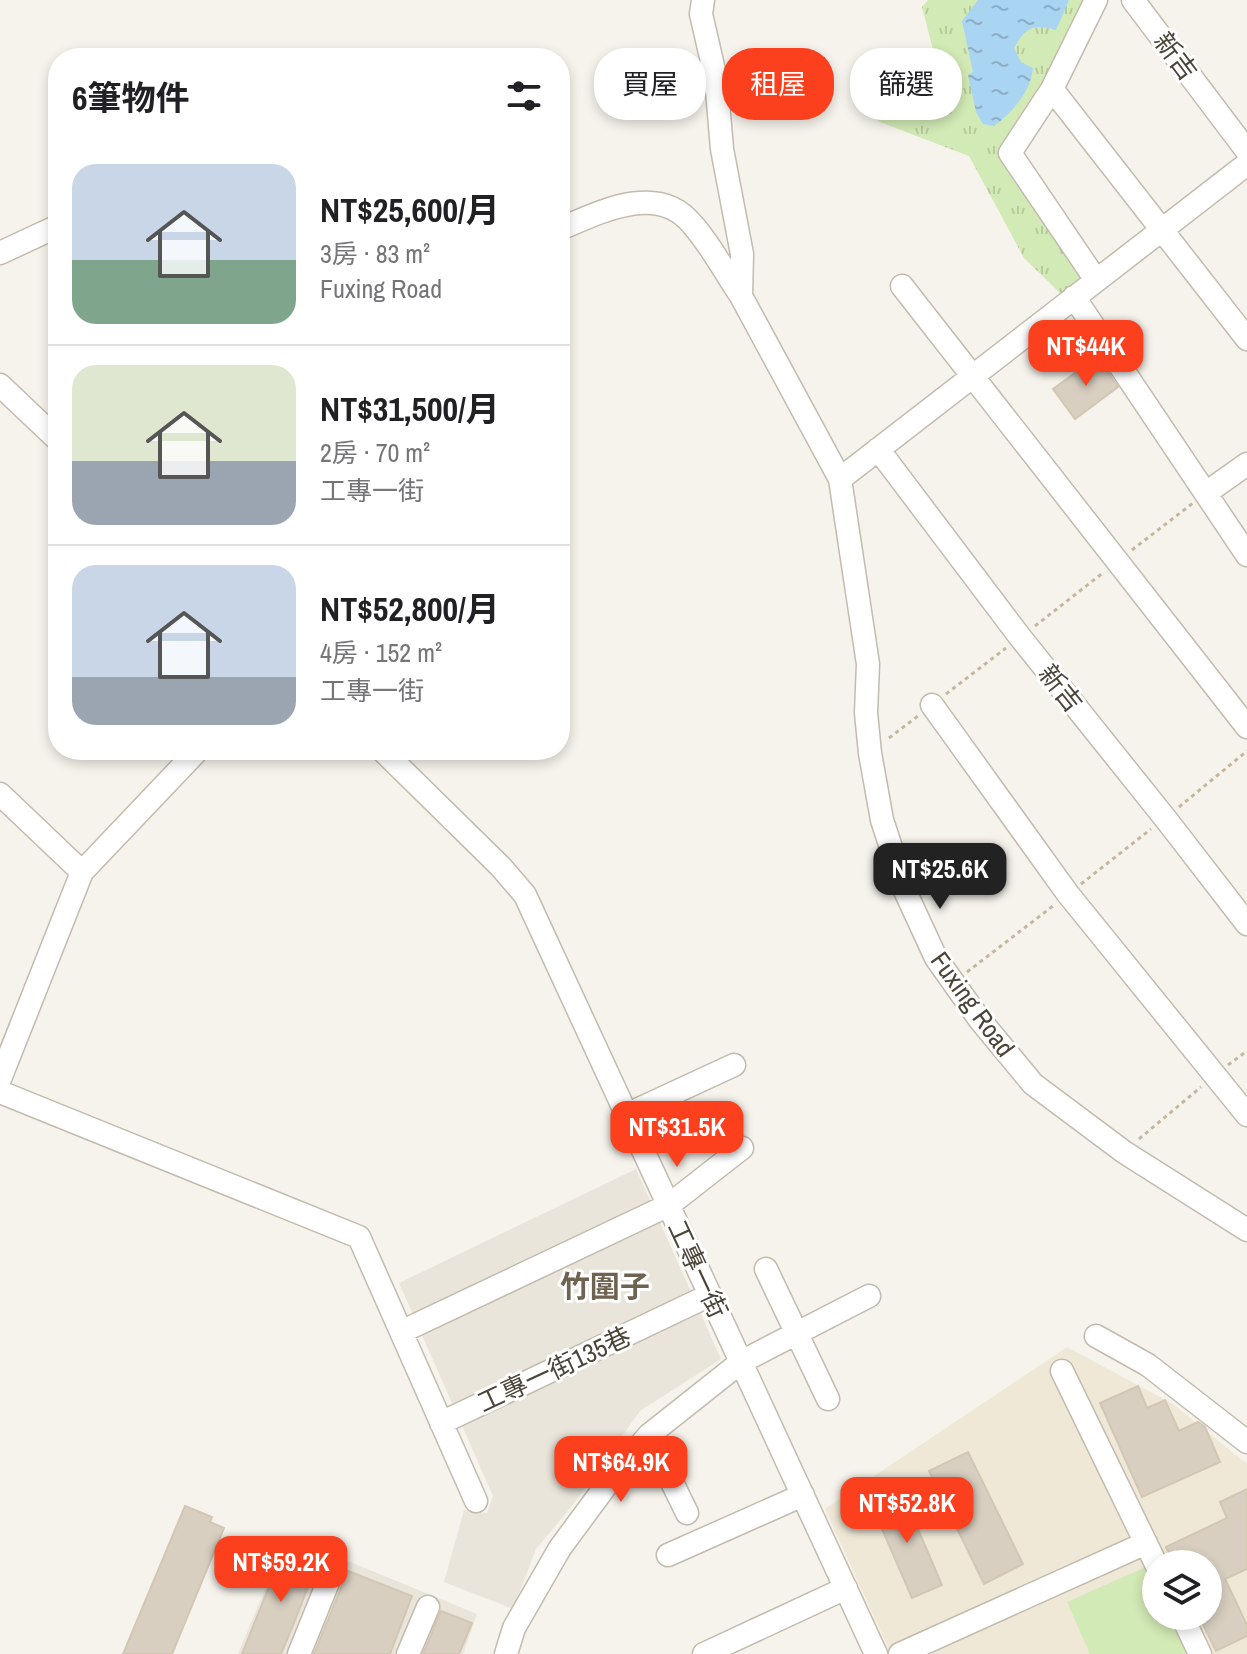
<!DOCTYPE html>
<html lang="zh-TW">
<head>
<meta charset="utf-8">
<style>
	:root { --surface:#fff; --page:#f2f2f2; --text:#202124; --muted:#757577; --line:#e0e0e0; --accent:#fc3f1d }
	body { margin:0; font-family:"Archivo Narrow","Noto Sans TC",sans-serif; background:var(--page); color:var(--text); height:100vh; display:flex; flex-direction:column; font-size:30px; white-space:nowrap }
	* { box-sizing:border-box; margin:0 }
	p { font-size:26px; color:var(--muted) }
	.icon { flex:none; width:44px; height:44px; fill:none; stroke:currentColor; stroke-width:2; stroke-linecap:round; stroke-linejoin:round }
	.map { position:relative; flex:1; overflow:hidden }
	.sheet { position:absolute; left:48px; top:48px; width:522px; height:712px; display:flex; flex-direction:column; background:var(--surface); border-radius:32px; box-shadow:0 4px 12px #0003 }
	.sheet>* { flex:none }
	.hud { position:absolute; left:594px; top:48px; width:532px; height:72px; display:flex; gap:16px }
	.buttons { position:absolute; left:1142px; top:1550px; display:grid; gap:16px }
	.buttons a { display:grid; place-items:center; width:80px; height:80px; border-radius:50%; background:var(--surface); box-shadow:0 4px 12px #0003; font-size:40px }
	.price { position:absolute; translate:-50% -68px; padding:0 18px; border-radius:16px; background:var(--accent); color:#fff; font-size:26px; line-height:52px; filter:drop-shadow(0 2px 4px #0008) }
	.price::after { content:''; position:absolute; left:50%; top:48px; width:24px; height:18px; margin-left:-12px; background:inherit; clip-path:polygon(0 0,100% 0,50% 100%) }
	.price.on { background:#222; color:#fff }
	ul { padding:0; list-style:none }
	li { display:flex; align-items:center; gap:24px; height:200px; padding:0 24px }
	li+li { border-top:2px solid var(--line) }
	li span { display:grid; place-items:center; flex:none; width:224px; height:160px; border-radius:24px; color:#555 }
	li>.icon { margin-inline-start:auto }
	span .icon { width:96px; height:96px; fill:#fffc; stroke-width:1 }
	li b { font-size:34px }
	h2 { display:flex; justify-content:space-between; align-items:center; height:96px; padding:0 24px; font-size:34px }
	.tag { padding:0 28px; border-radius:32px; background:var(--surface); box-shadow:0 4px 12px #0003; font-size:28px; line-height:72px }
	.tag.on { background:var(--accent); color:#fff }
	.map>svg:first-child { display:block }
</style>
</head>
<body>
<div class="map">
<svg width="1247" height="1654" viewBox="0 0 1247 1654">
	<defs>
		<pattern id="park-tufts" width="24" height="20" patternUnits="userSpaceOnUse" patternTransform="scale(2)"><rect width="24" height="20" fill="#d2eab5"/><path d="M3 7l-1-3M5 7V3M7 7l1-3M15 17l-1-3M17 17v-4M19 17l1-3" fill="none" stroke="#b6ca9c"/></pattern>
		<pattern id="water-ripples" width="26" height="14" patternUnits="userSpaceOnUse" patternTransform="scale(2)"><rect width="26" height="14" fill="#a9d4f2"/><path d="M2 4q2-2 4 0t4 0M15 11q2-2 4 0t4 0" fill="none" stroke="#8caec5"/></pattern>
	</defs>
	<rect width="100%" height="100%" fill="#f6f3ec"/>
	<path fill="#eae5da" d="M636,1169L721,1359L640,1411L572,1506L536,1549L513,1609L444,1582L464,1510L487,1513L493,1496L399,1283Z
		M287,1536L477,1614L463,1654H238Z"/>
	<path fill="#efe8d6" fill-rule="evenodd" d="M1067,1347L1173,1404L1247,1464V1654H891L825,1509ZM1156,1564H1208V1616H1156Z"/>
	<path fill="url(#park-tufts)" d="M928,0H1090L1038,103L999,153L1085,278L1064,297L1024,258L969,156L877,121L941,81L922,7Z"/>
	<path fill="#d2eab5" d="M1150,1565L1156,1578V1616H1173L1190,1654H1090L1067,1602Z"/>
	<path fill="url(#water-ripples)" d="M978,0H1069L1056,30C1033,23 1025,28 1014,48L1021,62L1033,68C1031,91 1012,113 994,126L983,124L976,112L968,75L973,72L962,21Z"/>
	<path fill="#d8cfc1" stroke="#d3c7b4" stroke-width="2" d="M1097,357L1118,387L1075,419L1053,389Z
		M1138,1386L1147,1408L1165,1400L1179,1431L1198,1422L1205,1427L1220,1462L1142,1497L1100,1403Z
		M968,1452L1023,1564L984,1584L929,1471Z
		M1247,1489V1569L1225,1579L1247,1625V1636L1216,1651L1199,1616H1208V1564H1175L1166,1547L1227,1518L1220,1502Z
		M902,1492L942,1585L912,1598L872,1506Z
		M185,1506L212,1517L210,1522L224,1528L172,1654H123Z
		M285,1547L318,1561L296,1618L281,1654H242Z
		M348,1571L412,1596L390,1654H314Z
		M441,1611L472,1623L459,1654H423Z"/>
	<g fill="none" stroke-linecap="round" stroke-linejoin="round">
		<g stroke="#c2bbae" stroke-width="25">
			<path id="minor" d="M703,0L701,14L716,79L722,149L742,254L741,296L840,479L868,664L866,713L870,753L882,820L906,893L936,958L980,1020L1033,1084L1124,1152L1247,1230
				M1096,0L1052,89L1010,153L1096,280
				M1133,0L1247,151
				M1052,89L1247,339
				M560,229C600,212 658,182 692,224C711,245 725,273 741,296
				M0,253L58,226
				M902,286L1247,727
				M1074,297L1247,555
				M0,385L58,440
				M878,449L1020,637L1165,818L1247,924
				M840,479L1247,164
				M1206,493L1247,464
				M932,705L1068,894L1247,1115
				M382,750L501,867L525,895L876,1654
				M0,794L82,872
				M0,1079L82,872L198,750
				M0,1092L359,1237L476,1501
				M626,1115L734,1065
				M766,1269L828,1399
				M401,1332L669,1205L742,1148
				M1096,1336L1148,1365L1247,1442
				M1062,1371L1156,1564
				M441,1423L710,1295
				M649,1435L687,1513
				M668,1555L803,1495
				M1182,1616L1200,1654
				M299,1654L335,1565
				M408,1654L428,1607
				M506,1654L514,1628L560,1548L608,1483L649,1435L741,1362L869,1296
				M704,1654L846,1588
				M900,1654L1146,1543"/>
		</g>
		<path stroke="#c4b79f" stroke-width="3" stroke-dasharray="4 4" stroke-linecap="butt" d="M1132,550L1193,503
			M1035,626L1104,572
			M946,694L1006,648
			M889,738L918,716
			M1179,807L1247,751
			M1081,884L1151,829
			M967,972L1053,906
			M1228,1065L1247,1051
			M1139,1139L1201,1087"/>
		<use href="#minor" stroke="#fff" stroke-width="22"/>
	</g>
	<g text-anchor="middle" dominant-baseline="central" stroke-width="6" stroke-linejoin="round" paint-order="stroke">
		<g font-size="26" fill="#4b4439" stroke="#fff">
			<text transform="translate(1176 56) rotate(53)">新吉</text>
			<text transform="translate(1061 688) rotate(51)">新吉</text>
			<text transform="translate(973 1004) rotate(54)">Fuxing Road</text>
			<text transform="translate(698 1269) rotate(65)">工專一街</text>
			<text transform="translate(554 1369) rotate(-25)">工專一街135巷</text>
		</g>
		<g font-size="30" font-weight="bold" fill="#6e6250" stroke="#fff">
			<text x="605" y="1286">竹圍子</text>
		</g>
	</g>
</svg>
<div class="buttons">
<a><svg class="icon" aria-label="layers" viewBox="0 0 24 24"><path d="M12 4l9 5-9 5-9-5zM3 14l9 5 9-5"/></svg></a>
</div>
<b class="price" style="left:1086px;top:388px">NT$44K</b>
<b class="price on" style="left:940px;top:911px">NT$25.6K</b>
<b class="price" style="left:677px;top:1169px">NT$31.5K</b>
<b class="price" style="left:621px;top:1504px">NT$64.9K</b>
<b class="price" style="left:907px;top:1545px">NT$52.8K</b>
<b class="price" style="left:281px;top:1604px">NT$59.2K</b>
<div class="hud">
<a class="tag">買屋</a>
<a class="tag on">租屋</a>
<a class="tag">篩選</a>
</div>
<section class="sheet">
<h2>6筆物件<svg class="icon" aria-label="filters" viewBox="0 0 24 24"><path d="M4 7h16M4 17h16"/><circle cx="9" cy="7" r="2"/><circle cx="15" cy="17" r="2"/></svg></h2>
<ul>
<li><span style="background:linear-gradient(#c9d6e8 60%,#7fa58c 0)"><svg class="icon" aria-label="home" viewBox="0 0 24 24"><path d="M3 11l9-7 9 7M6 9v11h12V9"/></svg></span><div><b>NT$25,600/月</b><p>3房 · 83 m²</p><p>Fuxing Road</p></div></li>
<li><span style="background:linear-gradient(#dfe7d0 60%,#9aa5b1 0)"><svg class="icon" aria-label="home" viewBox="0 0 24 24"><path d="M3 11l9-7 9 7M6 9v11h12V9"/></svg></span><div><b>NT$31,500/月</b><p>2房 · 70 m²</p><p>工專一街</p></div></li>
<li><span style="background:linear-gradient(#c9d6e8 70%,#9aa5b1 0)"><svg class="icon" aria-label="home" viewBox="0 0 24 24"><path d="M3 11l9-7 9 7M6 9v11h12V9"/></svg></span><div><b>NT$52,800/月</b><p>4房 · 152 m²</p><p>工專一街</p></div></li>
</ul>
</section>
</div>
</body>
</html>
